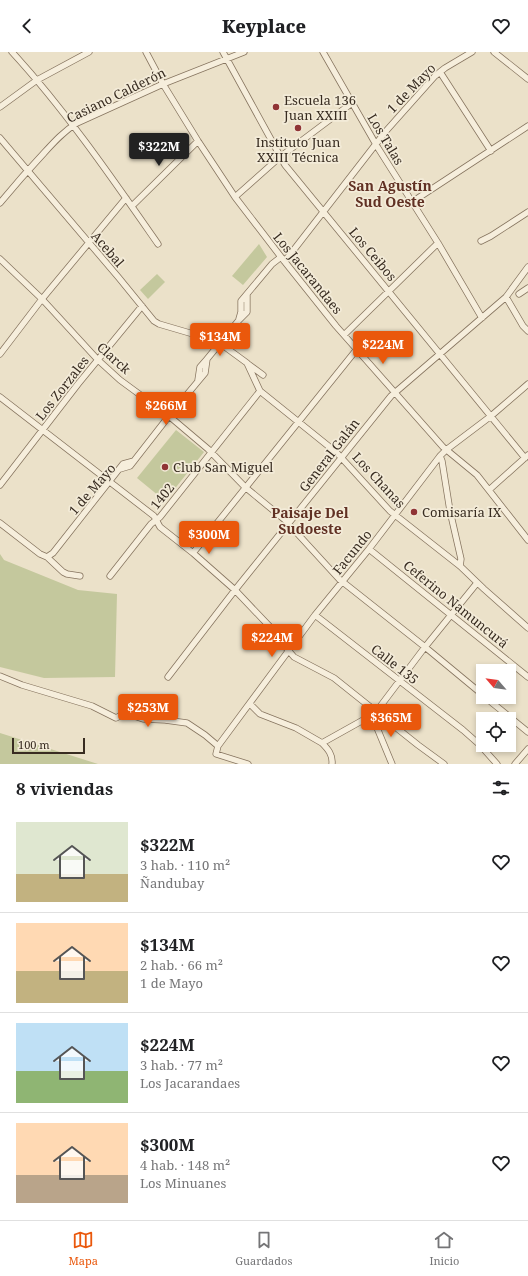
<!DOCTYPE html>
<html lang="es">
<head>
<meta charset="utf-8">
<style>
	:root { --surface:#fff; --page:#f2f2f2; --text:#202124; --muted:#757577; --line:#e0e0e0; --accent:#ea580c }
	body { margin:0; font-family:"Noto Serif",serif; background:var(--page); color:var(--text); height:100vh; display:flex; flex-direction:column; font-size:15px; white-space:nowrap }
	* { box-sizing:border-box; margin:0 }
	p { font-size:13px; color:var(--muted) }
	.icon { flex:none; width:22px; height:22px; fill:none; stroke:currentColor; stroke-width:2; stroke-linecap:round; stroke-linejoin:round }
	.map { position:relative; height:712px; overflow:hidden }
	.sheet { display:flex; flex-direction:column; background:var(--surface); flex:1 }
	.sheet>* { flex:none }
	.needle { width:26px; rotate:298deg }
	.tools { position:absolute; left:476px; top:612px; display:grid; gap:8px }
	.tools a { display:grid; place-items:center; width:40px; height:40px; border-radius:0px; background:var(--surface); box-shadow:0 2px 6px #0003; font-size:20px }
	.scale { position:absolute; left:12px; bottom:10px; width:73px; box-sizing:border-box; padding-left:4px; border:2px solid #382c21; border-top:0; font-size:11px; line-height:14px; white-space:nowrap; color:#382c21; -webkit-text-stroke:3px #f3ebd8; paint-order:stroke }
	.price { position:absolute; translate:-50% -34px; padding:0 9px; border-radius:4px; background:var(--accent); color:#fff; font-size:13px; line-height:26px; filter:drop-shadow(0 1px 2px #0008) }
	.price::after { content:''; position:absolute; left:50%; top:24px; width:12px; height:9px; margin-left:-6px; background:inherit; clip-path:polygon(0 0,100% 0,50% 100%) }
	.price.on { background:#222; color:#fff }
	ul { padding:0; list-style:none }
	li { display:flex; align-items:center; gap:12px; height:100px; padding:0 16px }
	li+li { border-top:1px solid var(--line) }
	li span { display:grid; place-items:center; flex:none; width:112px; height:80px; border-radius:0px; color:#555 }
	li>.icon { margin-inline-start:auto }
	span .icon { width:48px; height:48px; fill:#fffc; stroke-width:1 }
	li b { font-size:17px }
	h2 { display:flex; justify-content:space-between; align-items:center; height:48px; padding:0 16px; font-size:17px }
	header { display:flex; justify-content:space-between; align-items:center; height:52px; padding:0 16px; background:var(--surface); font-size:18px; font-weight:800 }
	.tabs { display:flex; justify-content:space-around; align-items:center; height:56px; border-top:1px solid var(--line); background:var(--surface); font-size:11px; color:var(--muted) }
	.tabs a { display:grid; justify-items:center; gap:2px }
	.tabs .on { color:var(--accent) }
	.map>svg:first-child { display:block }
</style>
</head>
<body>
<header><svg class="icon" aria-label="back" viewBox="0 0 24 24"><path d="M15 5l-7 7 7 7"/></svg>Keyplace<svg class="icon" aria-label="heart" viewBox="0 0 24 24"><path d="M12 20l-8-8c-3-5 5-10 8-4 3-6 11-1 8 4z"/></svg></header>
<div class="map">
<svg width="528" height="712" viewBox="0 0 528 712">
	<rect width="100%" height="100%" fill="#ebe1c9"/>
	<path fill="#c4c89d" d="M259,192L267,205L243,233L232,224Z
		M157,222L165,230L148,247L140,238Z
		M176,378L204,400L165,449L137,426Z
		M0,502L4,508L78,538L117,542L115,625L44,626L0,615Z
		M0,681L98,712H0Z"/>
	<g fill="none" stroke-linecap="round" stroke-linejoin="round">
		<g stroke="#86745f" stroke-width="7">
			<path id="minor" d="M12,0C66,59 112,126 158,192
				M146,0L163,32L198,89L235,145L281,205L336,274L443,395L477,423L528,488
				M223,0L285,113L525,406
				M323,0L378,96L438,191L482,266
				M494,0L528,27
				M440,20L491,99
				M0,55L37,28L89,0
				M0,86L119,226L154,269L159,272L217,289L247,311L260,339L337,401L390,459L460,514L484,537L528,576
				M235,145L280,105L352,51
				M412,150L528,74
				M0,151C14,134 29,117 44,101C54,90 64,79 77,71L163,32L244,0
				M132,154L198,89
				M481,189L491,184L528,160
				M0,207L42,247L98,308L120,328L169,364L208,397L245,435L285,468L339,527L425,595L483,643
				M284,209L289,204L386,79L435,24L445,16L472,0
				M519,242L528,236
				M506,245L523,274L528,279
				M239,267L241,260V249L272,212L281,205
				M344,283L438,191
				M0,302L42,247L126,146
				M207,307L239,268L247,260V243
				M248,312L263,323
				M0,345L154,464L160,475L193,501L235,538L272,577L281,590L294,605L334,626L418,693L444,712
				M440,404L442,409L450,459L461,507L460,514
				M120,417L130,414L169,364L205,321L207,307L200,315L198,328
				M0,433L78,332L142,254
				M489,438L528,403
				M0,471L40,502L47,505L63,520L67,522L80,524
				M369,497L528,625
				M193,501L357,297
				M47,505L53,501L123,412L134,409
				M110,524L151,472L160,465L260,339
				M315,563L463,678L480,693L497,712
				M0,624L22,633L92,654L116,666L125,661L143,667L165,668L187,671L205,683L218,694
				M168,625L235,538L391,344L506,245L528,215
				M485,645L528,680
				M250,652L260,662L296,676L322,691L365,667L375,666
				M322,691C328,697 333,703 332,712
				M248,712L216,702L218,694L315,563L369,497L440,404L446,398L491,364L528,332
				M392,712L375,671L376,660L425,595L477,531
				M515,712L528,697"/>
		</g>
		<use href="#minor" stroke="#f6eedc" stroke-width="5.5"/>
	</g>
	<g fill="#903435" stroke="#f3ebd8" stroke-width="1.5">
		<circle cx="276" cy="55" r="4"/>
		<circle cx="298" cy="76" r="4"/>
		<circle cx="165" cy="415" r="4"/>
		<circle cx="414" cy="460" r="4"/>
	</g>
	<g text-anchor="middle" dominant-baseline="central" stroke-width="3.5" stroke-linejoin="round" paint-order="stroke">
		<g font-size="13" fill="#382c21" stroke="#f3ebd8">
			<text transform="translate(411 36) rotate(-46)">1 de Mayo</text>
			<text transform="translate(116 43) rotate(-26)">Casiano Calderón</text>
			<text transform="translate(386 87) rotate(59)">Los Talas</text>
			<text transform="translate(108 197) rotate(49)">Acebal</text>
			<text transform="translate(373 202) rotate(50)">Los Ceibos</text>
			<text transform="translate(308 221) rotate(51)">Los Jacarandaes</text>
			<text transform="translate(114 306) rotate(42)">Clarck</text>
			<text transform="translate(62 336) rotate(-52)">Los Zorzales</text>
			<text transform="translate(329 403) rotate(-52)">General Galán</text>
			<text transform="translate(379 428) rotate(47)">Los Chanas</text>
			<text transform="translate(92 437) rotate(-49)">1 de Mayo</text>
			<text transform="translate(162 444) rotate(-51)">1402</text>
			<text transform="translate(352 500) rotate(-51)">Facundo</text>
			<text transform="translate(456 552) rotate(39)">Ceferino Namuncurá</text>
			<text transform="translate(395 612) rotate(38)">Calle 135</text>
		</g>
		<g font-size="13" fill="#382c21" stroke="#f3ebd8" text-anchor="start">
			<text x="284" y="48">Escuela 136<tspan x="284" dy="15">Juan XXIII</tspan></text>
			<text x="298" y="90" text-anchor="middle">Instituto Juan<tspan x="298" dy="15">XXIII Técnica</tspan></text>
			<text x="173" y="415">Club San Miguel</text>
			<text x="422" y="460">Comisaría IX</text>
		</g>
		<g font-size="14" font-weight="bold" fill="#613124" stroke="#f3ebd8">
			<text x="390" y="133">San Agustín<tspan x="390" dy="16">Sud Oeste</tspan></text>
			<text x="310" y="460">Paisaje Del<tspan x="310" dy="16">Sudoeste</tspan></text>
		</g>
	</g>
</svg>
<div class="tools">
<a><svg class="needle" viewBox="-14 -14 28 28"><path d="M0-13l5 13h-10z" fill="#e53935"/><path d="M0 13l5-13h-10z" fill="#757577"/></svg></a>
<a><svg class="icon" aria-label="locate" viewBox="0 0 24 24"><circle cx="12" cy="12" r="6"/><path d="M12 2v4M12 18v4M2 12h4M18 12h4"/></svg></a>
</div>
<div class="scale">100 m</div>
<b class="price on" style="left:159px;top:115px">$322M</b>
<b class="price" style="left:220px;top:305px">$134M</b>
<b class="price" style="left:383px;top:313px">$224M</b>
<b class="price" style="left:166px;top:374px">$266M</b>
<b class="price" style="left:209px;top:503px">$300M</b>
<b class="price" style="left:272px;top:606px">$224M</b>
<b class="price" style="left:148px;top:676px">$253M</b>
<b class="price" style="left:391px;top:686px">$365M</b>
</div>
<section class="sheet">
<h2>8 viviendas<svg class="icon" aria-label="filters" viewBox="0 0 24 24"><path d="M4 7h16M4 17h16"/><circle cx="9" cy="7" r="2"/><circle cx="15" cy="17" r="2"/></svg></h2>
<ul>
<li><span style="background:linear-gradient(#dfe7d0 65%,#c2b280 0)"><svg class="icon" aria-label="home" viewBox="0 0 24 24"><path d="M3 11l9-7 9 7M6 9v11h12V9"/></svg></span><div><b>$322M</b><p>3 hab. · 110 m²</p><p>Ñandubay</p></div><svg class="icon" aria-label="heart" viewBox="0 0 24 24"><path d="M12 20l-8-8c-3-5 5-10 8-4 3-6 11-1 8 4z"/></svg></li>
<li><span style="background:linear-gradient(#ffd9b3 60%,#c2b280 0)"><svg class="icon" aria-label="home" viewBox="0 0 24 24"><path d="M3 11l9-7 9 7M6 9v11h12V9"/></svg></span><div><b>$134M</b><p>2 hab. · 66 m²</p><p>1 de Mayo</p></div><svg class="icon" aria-label="heart" viewBox="0 0 24 24"><path d="M12 20l-8-8c-3-5 5-10 8-4 3-6 11-1 8 4z"/></svg></li>
<li><span style="background:linear-gradient(#bfe0f5 60%,#8fb573 0)"><svg class="icon" aria-label="home" viewBox="0 0 24 24"><path d="M3 11l9-7 9 7M6 9v11h12V9"/></svg></span><div><b>$224M</b><p>3 hab. · 77 m²</p><p>Los Jacarandaes</p></div><svg class="icon" aria-label="heart" viewBox="0 0 24 24"><path d="M12 20l-8-8c-3-5 5-10 8-4 3-6 11-1 8 4z"/></svg></li>
<li><span style="background:linear-gradient(#ffd9b3 65%,#b9a48a 0)"><svg class="icon" aria-label="home" viewBox="0 0 24 24"><path d="M3 11l9-7 9 7M6 9v11h12V9"/></svg></span><div><b>$300M</b><p>4 hab. · 148 m²</p><p>Los Minuanes</p></div><svg class="icon" aria-label="heart" viewBox="0 0 24 24"><path d="M12 20l-8-8c-3-5 5-10 8-4 3-6 11-1 8 4z"/></svg></li>
</ul>
</section>
<nav class="tabs">
<a class="on"><svg class="icon" aria-label="map" viewBox="0 0 24 24"><path d="M3 6l6-2 6 2 6-2v14l-6 2-6-2-6 2zM9 4v14M15 6v14"/></svg>Mapa</a>
<a><svg class="icon" aria-label="saved" viewBox="0 0 24 24"><path d="M7 4h10v16l-5-4-5 4z"/></svg>Guardados</a>
<a><svg class="icon" aria-label="home" viewBox="0 0 24 24"><path d="M3 11l9-7 9 7M6 9v11h12V9"/></svg>Inicio</a>
</nav>
</body>
</html>
